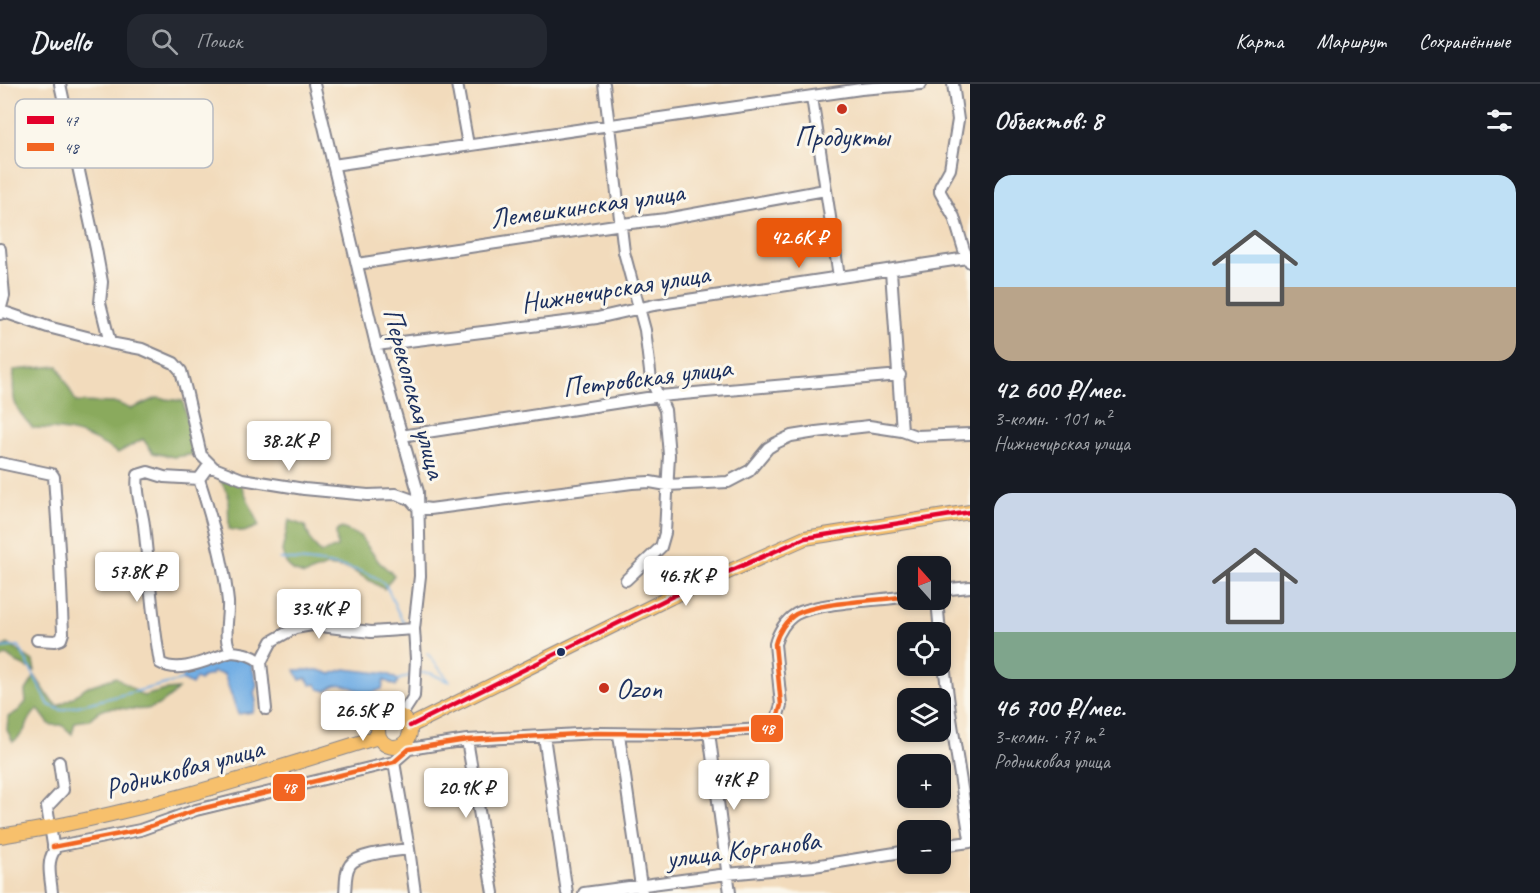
<!DOCTYPE html>
<html lang="ru">
<head>
<meta charset="utf-8">
<style>
	:root { --surface:#171b24; --page:#242831; --text:#f1f3f6; --muted:#9ea1a6; --line:#363941; --accent:#ea580c }
	body { margin:0; font-family:Caveat,sans-serif; background:var(--page); color:var(--text); height:100vh; display:flex; flex-direction:column; font-size:22px; white-space:nowrap }
	* { box-sizing:border-box; margin:0 }
	p { font-size:20px; color:var(--muted) }
	.icon { flex:none; width:33px; height:33px; fill:none; stroke:currentColor; stroke-width:2; stroke-linecap:round; stroke-linejoin:round }
	.map { position:relative; flex:1; overflow:hidden }
	.drawer { display:flex; flex-direction:column; background:var(--surface); width:570px }
	.drawer>* { flex:none }
	.needle { width:39px; rotate:339deg }
	.fabs { position:absolute; left:897px; top:472px; display:grid; gap:12px }
	.fabs a { display:grid; place-items:center; width:54px; height:54px; border-radius:12px; background:var(--surface); box-shadow:0 3px 9px #0003; font-size:30px }
	.price { position:absolute; translate:-50% -51px; padding:0 14px; border-radius:6px; background:#fff; color:#222; font-size:20px; line-height:39px; filter:drop-shadow(0 2px 3px #0008) }
	.price::after { content:''; position:absolute; left:50%; top:36px; width:18px; height:14px; margin-left:-9px; background:inherit; clip-path:polygon(0 0,100% 0,50% 100%) }
	.price.on { background:var(--accent); color:#fff }
	ul { padding:0; list-style:none }
	li { display:grid; align-content:center; gap:12px; height:318px; padding:0 24px }
	li span { display:grid; place-items:center; height:186px; border-radius:18px; color:#555 }
	li>.icon { margin-inline-start:auto }
	span .icon { width:108px; height:108px; fill:#fffc; stroke-width:1 }
	li b { font-size:26px }
	h2 { display:flex; justify-content:space-between; align-items:center; height:72px; padding:0 24px; font-size:26px }
	header { display:flex; align-items:center; gap:36px; box-sizing:border-box; height:84px; padding:0 30px; background:var(--surface); border-bottom:2px solid var(--line) }
	header strong { font-size:28px }
	nav { display:flex; gap:33px; margin-inline-start:auto; font-size:21px }
	.search { width:420px; height:54px; background:var(--page); display:flex; align-items:center; gap:15px; box-sizing:border-box; padding:0 21px; border-radius:18px; color:var(--muted); font-size:22px }
	main { display:flex; flex:1; min-height:0 }
	.map>svg:first-child { display:block }
</style>
</head>
<body>
<header>
<strong>Dwello</strong>
<div class="search"><svg class="icon" aria-label="search" viewBox="0 0 24 24"><circle cx="10" cy="10" r="6"/><path d="M15 15l6 6"/></svg>Поиск</div>
<nav><a>Карта</a><a>Маршрут</a><a>Сохранённые</a></nav>
</header>
<main>
<div class="map">
<svg width="970" height="809" viewBox="0 0 970 809">
	<rect width="100%" height="100%" fill="#fbf7ec"/>
	<filter id="ink" filterUnits="userSpaceOnUse"><feTurbulence type="fractalNoise" baseFrequency=".0167" numOctaves="2"/><feDisplacementMap in="SourceGraphic" scale="12" xChannelSelector="R" yChannelSelector="G"/><feConvolveMatrix kernelMatrix="1 2 1 2 8 2 1 2 1" color-interpolation-filters="sRGB"/></filter>
	<filter id="wash" filterUnits="userSpaceOnUse"><feTurbulence type="fractalNoise" baseFrequency=".008" numOctaves="4" result="noise"/><feDisplacementMap in="SourceGraphic" scale="24" xChannelSelector="R" yChannelSelector="G"/><feGaussianBlur stdDeviation="1.35" result="paint"/><feColorMatrix in="noise" values="0 0 0 0 0 0 0 0 0 0 0 0 0 0 0 0 0 1.4 0 .05"/><feComposite in="paint" operator="in"/></filter>
	<g filter="url(#wash)">
		<rect width="100%" height="100%" fill="#f2dbbc"/>
		<path fill="#8aaa5d" stroke="#526c5e" stroke-width="1.5" d="M58,282L76,318L117,319L131,325L157,314L183,317L195,370L174,373L153,369L143,355L118,369C86,349 70,345 33,344C12,323 12,316 14,286Z
			M220,396L241,400L259,442L244,448L229,445L228,410Z
			M289,436L305,442L312,459L321,469L337,463L336,447L342,444L360,452L379,478L394,491L384,505L350,485L327,482L304,491L293,487L286,479L282,467Z
			M8,560L33,577L35,587L17,579L6,571L0,575V564Z
			M35,592L51,616L58,622L72,614L86,603L116,593L143,612L166,606L178,605C170,614 163,620 151,624C128,631 109,613 89,636L75,638L72,650L62,641H50L38,625C24,637 30,646 13,658L7,646L8,633L18,627L26,618L25,608Z"/>
		<path fill="#72aee4" stroke="#466ea1" stroke-width="1.5" d="M240,572L250,575L257,601L254,609L256,617L253,628L238,630L224,590L212,588L211,591L202,593L200,597L196,594L192,601L182,596L183,589L194,588L196,581L222,573L237,575Z
			M345,585L388,590L398,596L396,602L384,596L382,605C378,606 372,610 368,609C353,607 340,592 327,607L319,605L316,600L311,601L306,594L300,596L295,586H319L331,590Z"/>
		<g fill="none" stroke-linecap="round" stroke-linejoin="round">
			<path stroke="#72aee4" stroke-width="2" d="M280,475C303,476 372,482 386,502C393,514 396,528 405,540
				M0,564L19,562L49,621L61,626L182,596
				M427,569L450,598
				M419,589H430L447,597
				M398,596L411,591"/>
		</g>
	</g>
	<g filter="url(#ink)">
		<g fill="none" stroke-linecap="round" stroke-linejoin="round">
			<g stroke="#86858d" stroke-width="14">
				<path id="minor" d="M60,0L96,165L102,198L100,219L110,259
					M314,0L376,261L418,408L420,492L414,545L416,575L414,612L401,632
					M457,0L468,61
					M604,0L624,168L645,246L651,296L665,326L669,371L665,449L661,463L626,496
					M953,0L958,36L950,85L940,103V108L954,133L964,166L970,178
					M812,13L839,193
					M333,81L861,5L921,0
					M0,165L4,212L0,227
					M357,180L622,140L666,135L825,106
					M891,187L902,347
					M0,230L1,227L48,243L110,259L142,265L174,279L181,287L187,310L201,371L214,384
					M376,261L597,234L654,221L967,174
					M401,352L660,312L900,291
					M0,379L52,390L54,393L60,479L63,549L61,555L55,557L37,556
					M199,395C212,435 224,477 228,518C229,533 222,557 232,568C244,569 252,571 261,578
					M940,506L970,503
					M937,516L940,549
					M940,549L950,628L970,755
					M232,568C210,574 181,591 160,579C152,533 149,487 144,441C142,425 135,407 138,391L148,388L164,393L199,395L207,384H214L242,395L304,405L368,411L396,410L410,415L417,423L430,425L632,399L650,398L667,401L728,398L749,387L768,364L776,359L791,352L816,348L869,342L902,347L916,352L970,350
					M266,625L261,578L272,557L295,544L312,541L371,548L414,545
					M709,648L730,809
					M619,651L642,809
					M544,652L567,809
					M467,656L493,809
					M282,684L289,705
					M940,762L970,758
					M53,763L140,746L196,726L394,678L409,665L467,656L597,649L687,650L774,644L781,621L775,560C778,548 786,536 796,530C819,518 879,517 908,512
					M409,765L415,809
					M52,809C51,795 46,779 54,767L47,723L63,706L59,678
					M345,809C346,800 345,788 350,781C358,769 394,767 409,765L394,678
					M584,809L727,790L814,782L908,767"/>
			</g>
			<g stroke="#86858d" stroke-width="16">
				<path id="major" d="M378 647a16 16 0 1 1 32 0a16 16 0 1 1-32 0Z
					M410,642L671,513L805,454L970,428
					M0,752C129,732 254,692 378,653"/>
			</g>
			<use href="#minor" stroke="#fff" stroke-width="10"/>
			<use href="#major" stroke="#f7c06c" stroke-width="14"/>
			<g stroke="#fbf7ec" stroke-width="9">
				<path id="bus-1" d="M410,642L671,513L805,454L970,428"/>
			</g>
			<g stroke="#fbf7ec" stroke-width="9">
				<path id="bus-2" d="M53,763L140,746L196,726L394,678L409,665L467,656L597,649L687,650L774,644L781,621L775,560C778,548 786,536 796,530C819,518 879,517 908,512"/>
			</g>
			<use href="#bus-1" stroke="#e4002b" stroke-width="4.5"/>
			<use href="#bus-2" stroke="#f26522" stroke-width="4.5"/>
		</g>
	</g>
	<g fill="#c8321e" stroke="#fbf7ec" stroke-width="2">
		<circle cx="842" cy="25" r="6"/>
		<circle cx="604" cy="604" r="6"/>
	</g>
	<circle fill="#1b2f5e" stroke="#fbf7ec" stroke-width="2" cx="561" cy="568" r="5"/>
	<g text-anchor="middle" dominant-baseline="central" stroke-width="6" stroke-linejoin="round" paint-order="stroke">
		<g font-size="28" fill="#1b2f5e" stroke="#fbf7ec">
			<text x="842" y="52">Продукты</text>
			<text x="616" y="604" text-anchor="start">Ozon</text>
		</g>
		<g font-size="28" fill="#1b2f5e" stroke="#fbf7ec">
			<text transform="translate(587 121) rotate(-8)">Лемешкинская улица</text>
			<text transform="translate(615 204) rotate(-9)">Нижнечирская улица</text>
			<text transform="translate(647 293) rotate(-7)">Петровская улица</text>
			<text transform="translate(415 309) rotate(75)">Перекопская улица</text>
			<text transform="translate(184 684) rotate(-15)">Родниковая улица</text>
			<text transform="translate(743 765) rotate(-7)">улица Корганова</text>
		</g>
	</g>
	<rect x="15" y="15" width="198" height="69" rx="9" fill="#fbf7ec" stroke="#b8bbc1" stroke-width="1.5"/>
	<rect x="27" y="32" width="27" height="8" fill="#e4002b"/>
	<rect x="27" y="59" width="27" height="8" fill="#f26522"/>
	<g font-size="16" fill="#1b2f5e">
		<text x="64" y="42">47</text>
		<text x="64" y="69">48</text>
	</g>
	<g stroke="#fbf7ec" stroke-width="2">
		<rect x="750" y="630" width="34" height="29" rx="6" fill="#f26522"/>
		<rect x="272" y="689" width="34" height="29" rx="6" fill="#f26522"/>
	</g>
	<g font-size="16" text-anchor="middle" font-weight="bold" fill="#fff">
		<text x="767" y="650">48</text>
		<text x="289" y="709">48</text>
	</g>
</svg>
<div class="fabs">
<a><svg class="needle" viewBox="-14 -14 28 28"><path d="M0-13l5 13h-10z" fill="#e53935"/><path d="M0 13l5-13h-10z" fill="#9ea1a6"/></svg></a>
<a><svg class="icon" aria-label="locate" viewBox="0 0 24 24"><circle cx="12" cy="12" r="6"/><path d="M12 2v4M12 18v4M2 12h4M18 12h4"/></svg></a>
<a><svg class="icon" aria-label="layers" viewBox="0 0 24 24"><path d="M12 4l9 5-9 5-9-5zM3 14l9 5 9-5"/></svg></a>
<a>+</a>
<a>−</a>
</div>
<b class="price on" style="left:799px;top:185px">42.6K ₽</b>
<b class="price" style="left:289px;top:388px">38.2K ₽</b>
<b class="price" style="left:137px;top:519px">57.8K ₽</b>
<b class="price" style="left:686px;top:523px">46.7K ₽</b>
<b class="price" style="left:319px;top:556px">33.4K ₽</b>
<b class="price" style="left:363px;top:658px">26.5K ₽</b>
<b class="price" style="left:734px;top:727px">47K ₽</b>
<b class="price" style="left:466px;top:735px">20.9K ₽</b>
</div>
<section class="drawer">
<h2>Объектов: 8<svg class="icon" aria-label="filters" viewBox="0 0 24 24"><path d="M4 7h16M4 17h16"/><circle cx="9" cy="7" r="2"/><circle cx="15" cy="17" r="2"/></svg></h2>
<ul>
<li><span style="background:linear-gradient(#bfe0f5 60%,#b9a48a 0)"><svg class="icon" aria-label="home" viewBox="0 0 24 24"><path d="M3 11l9-7 9 7M6 9v11h12V9"/></svg></span><div><b>42 600 ₽/мес.</b><p>3-комн. · 101 m²</p><p>Нижнечирская улица</p></div></li>
<li><span style="background:linear-gradient(#c9d6e8 75%,#7fa58c 0)"><svg class="icon" aria-label="home" viewBox="0 0 24 24"><path d="M3 11l9-7 9 7M6 9v11h12V9"/></svg></span><div><b>46 700 ₽/мес.</b><p>3-комн. · 77 m²</p><p>Родниковая улица</p></div></li>
</ul>
</section>
</main>
</body>
</html>
